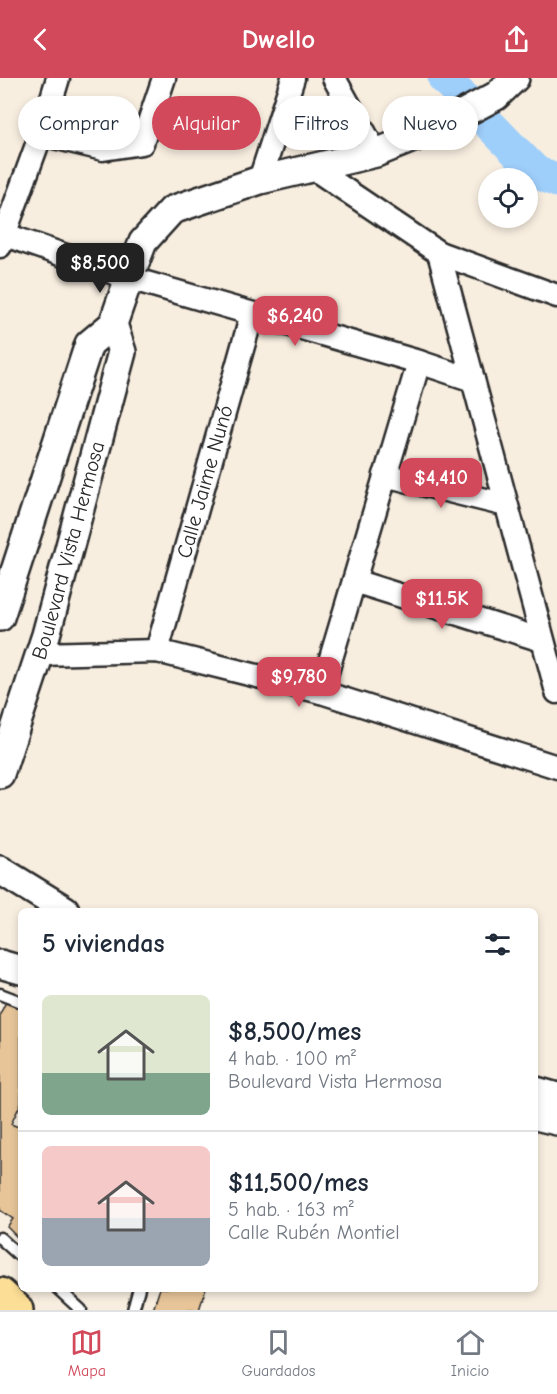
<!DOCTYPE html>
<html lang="es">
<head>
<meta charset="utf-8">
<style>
	:root { --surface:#fff; --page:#f6f6f7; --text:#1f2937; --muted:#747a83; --line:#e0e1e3; --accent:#d1495b }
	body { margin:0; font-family:"Comic Neue",sans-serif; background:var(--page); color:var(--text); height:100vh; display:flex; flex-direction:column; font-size:22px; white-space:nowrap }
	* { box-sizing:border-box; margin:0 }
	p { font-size:20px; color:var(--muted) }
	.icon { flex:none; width:33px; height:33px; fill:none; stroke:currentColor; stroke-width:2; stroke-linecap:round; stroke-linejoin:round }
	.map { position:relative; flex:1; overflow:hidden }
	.panel { position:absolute; left:18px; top:830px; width:520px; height:384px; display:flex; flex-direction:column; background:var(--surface); border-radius:9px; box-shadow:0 3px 9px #0003 }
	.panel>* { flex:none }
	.guide { position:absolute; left:18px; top:18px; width:522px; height:54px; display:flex; gap:12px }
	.controls { position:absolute; left:478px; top:90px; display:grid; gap:12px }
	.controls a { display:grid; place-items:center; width:60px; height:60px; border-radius:50%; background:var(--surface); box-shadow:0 3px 9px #0003; font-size:30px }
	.price { position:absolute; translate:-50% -51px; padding:0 14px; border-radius:12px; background:var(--accent); color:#fff; font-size:20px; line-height:39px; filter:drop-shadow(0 2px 3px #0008) }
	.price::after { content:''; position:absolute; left:50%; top:36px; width:18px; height:14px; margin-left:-9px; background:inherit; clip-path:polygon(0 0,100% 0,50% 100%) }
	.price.on { background:#222; color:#fff }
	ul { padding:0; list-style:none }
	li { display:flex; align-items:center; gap:18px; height:150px; padding:0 24px }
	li+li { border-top:2px solid var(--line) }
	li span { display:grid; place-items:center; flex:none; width:168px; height:120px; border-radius:9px; color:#555 }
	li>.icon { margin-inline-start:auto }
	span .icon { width:72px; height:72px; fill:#fffc; stroke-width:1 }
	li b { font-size:26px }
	h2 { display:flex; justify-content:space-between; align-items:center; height:72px; padding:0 24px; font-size:26px }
	.pill { padding:0 21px; border-radius:27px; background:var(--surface); box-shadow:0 3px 9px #0003; font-size:21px; line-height:54px }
	.pill.on { background:var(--accent); color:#fff }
	header { display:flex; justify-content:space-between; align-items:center; height:78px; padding:0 24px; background:var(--accent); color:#fff; font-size:27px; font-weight:700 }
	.tab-bar { display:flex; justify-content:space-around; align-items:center; height:84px; border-top:2px solid var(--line); background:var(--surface); font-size:16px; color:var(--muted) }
	.tab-bar a { display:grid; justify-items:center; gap:3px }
	.tab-bar .on { color:var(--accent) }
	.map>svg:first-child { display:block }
</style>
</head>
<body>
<header><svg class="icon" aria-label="back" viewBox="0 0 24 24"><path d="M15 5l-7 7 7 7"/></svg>Dwello<svg class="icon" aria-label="share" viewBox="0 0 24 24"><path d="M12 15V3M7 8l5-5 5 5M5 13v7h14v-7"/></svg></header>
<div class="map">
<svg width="557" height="1232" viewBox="0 0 557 1232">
	<rect width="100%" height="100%" fill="#f8eee0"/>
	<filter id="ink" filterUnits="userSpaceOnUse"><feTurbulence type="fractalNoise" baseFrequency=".0167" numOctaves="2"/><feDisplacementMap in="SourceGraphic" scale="12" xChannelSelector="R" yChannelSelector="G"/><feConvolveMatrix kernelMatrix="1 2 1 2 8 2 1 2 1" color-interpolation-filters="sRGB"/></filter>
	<g filter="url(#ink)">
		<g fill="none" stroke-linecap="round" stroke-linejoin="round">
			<path stroke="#9ecefa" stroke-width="33" d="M444,0L536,94L557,103"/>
		</g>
		<path fill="#e7c599" stroke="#2b2b2b" stroke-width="1.5" d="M7,922L21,928V1025L11,1046L21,1050V1163L7,1149L13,1141L0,1132V936Z
			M160,1210H206L199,1232H153Z"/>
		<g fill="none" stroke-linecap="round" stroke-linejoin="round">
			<g stroke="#2b2b2b" stroke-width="15">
				<path id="service" d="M0,916L21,924
					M0,1160L21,1179
					M57,1210L81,1232
					M133,1232L139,1210"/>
			</g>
			<g stroke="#2b2b2b" stroke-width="27">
				<g id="minor">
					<path d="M334,0L376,75"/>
					<path d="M41,56L103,71L142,65L164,0"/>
					<path d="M313,90L439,175L557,218"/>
					<path d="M260,102L293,0"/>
					<path d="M0,155L129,200L419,284L473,302"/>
					<path d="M0,168L41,56L58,0"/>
					<path d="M439,175L557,614"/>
					<path d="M385,397L506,427"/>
					<path d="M354,503L542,562"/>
					<path id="s1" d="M157,573L252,236"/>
					<path d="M40,576L157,573L321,614L557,689"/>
					<path d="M321,614L419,284"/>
				</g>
			</g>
			<g stroke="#2b2b2b" stroke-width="32">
				<g id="tertiary">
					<path d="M0,539L89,266L113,246L129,200L143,164L172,132L260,102L376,75L430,53L496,18L515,0"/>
					<path id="s2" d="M0,696L46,557L122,274L113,246"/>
					<path d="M0,792L65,832"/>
					<path d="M0,886L21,892"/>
					<path d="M536,1013L557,1019"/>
					<path d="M536,1038L557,1043"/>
				</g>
			</g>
			<g stroke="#2b2b2b" stroke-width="38">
				<path id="trunk" d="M0,1217L16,1232"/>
			</g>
			<use href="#service" stroke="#fff" stroke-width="10"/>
			<use href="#minor" stroke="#fff" stroke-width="22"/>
			<use href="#tertiary" stroke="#fff" stroke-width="27"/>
			<use href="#trunk" stroke="#fcde96" stroke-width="33"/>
		</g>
	</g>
	<g text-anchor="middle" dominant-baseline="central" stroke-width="4.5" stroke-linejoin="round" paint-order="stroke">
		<g font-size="21" fill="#2b2b2b" stroke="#fff">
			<text stroke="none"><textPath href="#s1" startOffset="176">Calle Jaime Nunó</textPath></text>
			<text stroke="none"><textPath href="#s2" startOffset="234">Boulevard Vista Hermosa</textPath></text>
		</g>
	</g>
</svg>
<div class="controls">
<a><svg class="icon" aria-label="locate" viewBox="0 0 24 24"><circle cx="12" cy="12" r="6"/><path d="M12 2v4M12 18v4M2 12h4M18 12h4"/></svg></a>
</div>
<b class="price on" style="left:100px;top:216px">$8,500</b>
<b class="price" style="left:295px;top:269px">$6,240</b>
<b class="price" style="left:441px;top:431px">$4,410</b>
<b class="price" style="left:442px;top:552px">$11.5K</b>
<b class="price" style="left:299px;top:630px">$9,780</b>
<div class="guide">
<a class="pill">Comprar</a>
<a class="pill on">Alquilar</a>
<a class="pill">Filtros</a>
<a class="pill">Nuevo</a>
</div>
<section class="panel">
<h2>5 viviendas<svg class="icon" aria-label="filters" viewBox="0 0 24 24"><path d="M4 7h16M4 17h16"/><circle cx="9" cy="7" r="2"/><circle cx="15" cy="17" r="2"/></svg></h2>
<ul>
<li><span style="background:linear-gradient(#dfe7d0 65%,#7fa58c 0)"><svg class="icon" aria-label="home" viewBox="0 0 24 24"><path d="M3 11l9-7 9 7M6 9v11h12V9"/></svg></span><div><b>$8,500/mes</b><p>4 hab. · 100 m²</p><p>Boulevard Vista Hermosa</p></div></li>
<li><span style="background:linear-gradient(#f6c9c9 60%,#9aa5b1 0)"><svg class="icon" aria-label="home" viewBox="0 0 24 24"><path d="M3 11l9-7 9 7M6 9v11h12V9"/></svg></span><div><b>$11,500/mes</b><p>5 hab. · 163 m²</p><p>Calle Rubén Montiel</p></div></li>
</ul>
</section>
</div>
<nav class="tab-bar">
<a class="on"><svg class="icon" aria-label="map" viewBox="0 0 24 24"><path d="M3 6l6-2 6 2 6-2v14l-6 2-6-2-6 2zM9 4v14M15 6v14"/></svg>Mapa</a>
<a><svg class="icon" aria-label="saved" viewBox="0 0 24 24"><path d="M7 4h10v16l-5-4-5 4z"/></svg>Guardados</a>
<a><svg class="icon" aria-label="home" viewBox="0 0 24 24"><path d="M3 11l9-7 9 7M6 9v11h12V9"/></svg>Inicio</a>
</nav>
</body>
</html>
